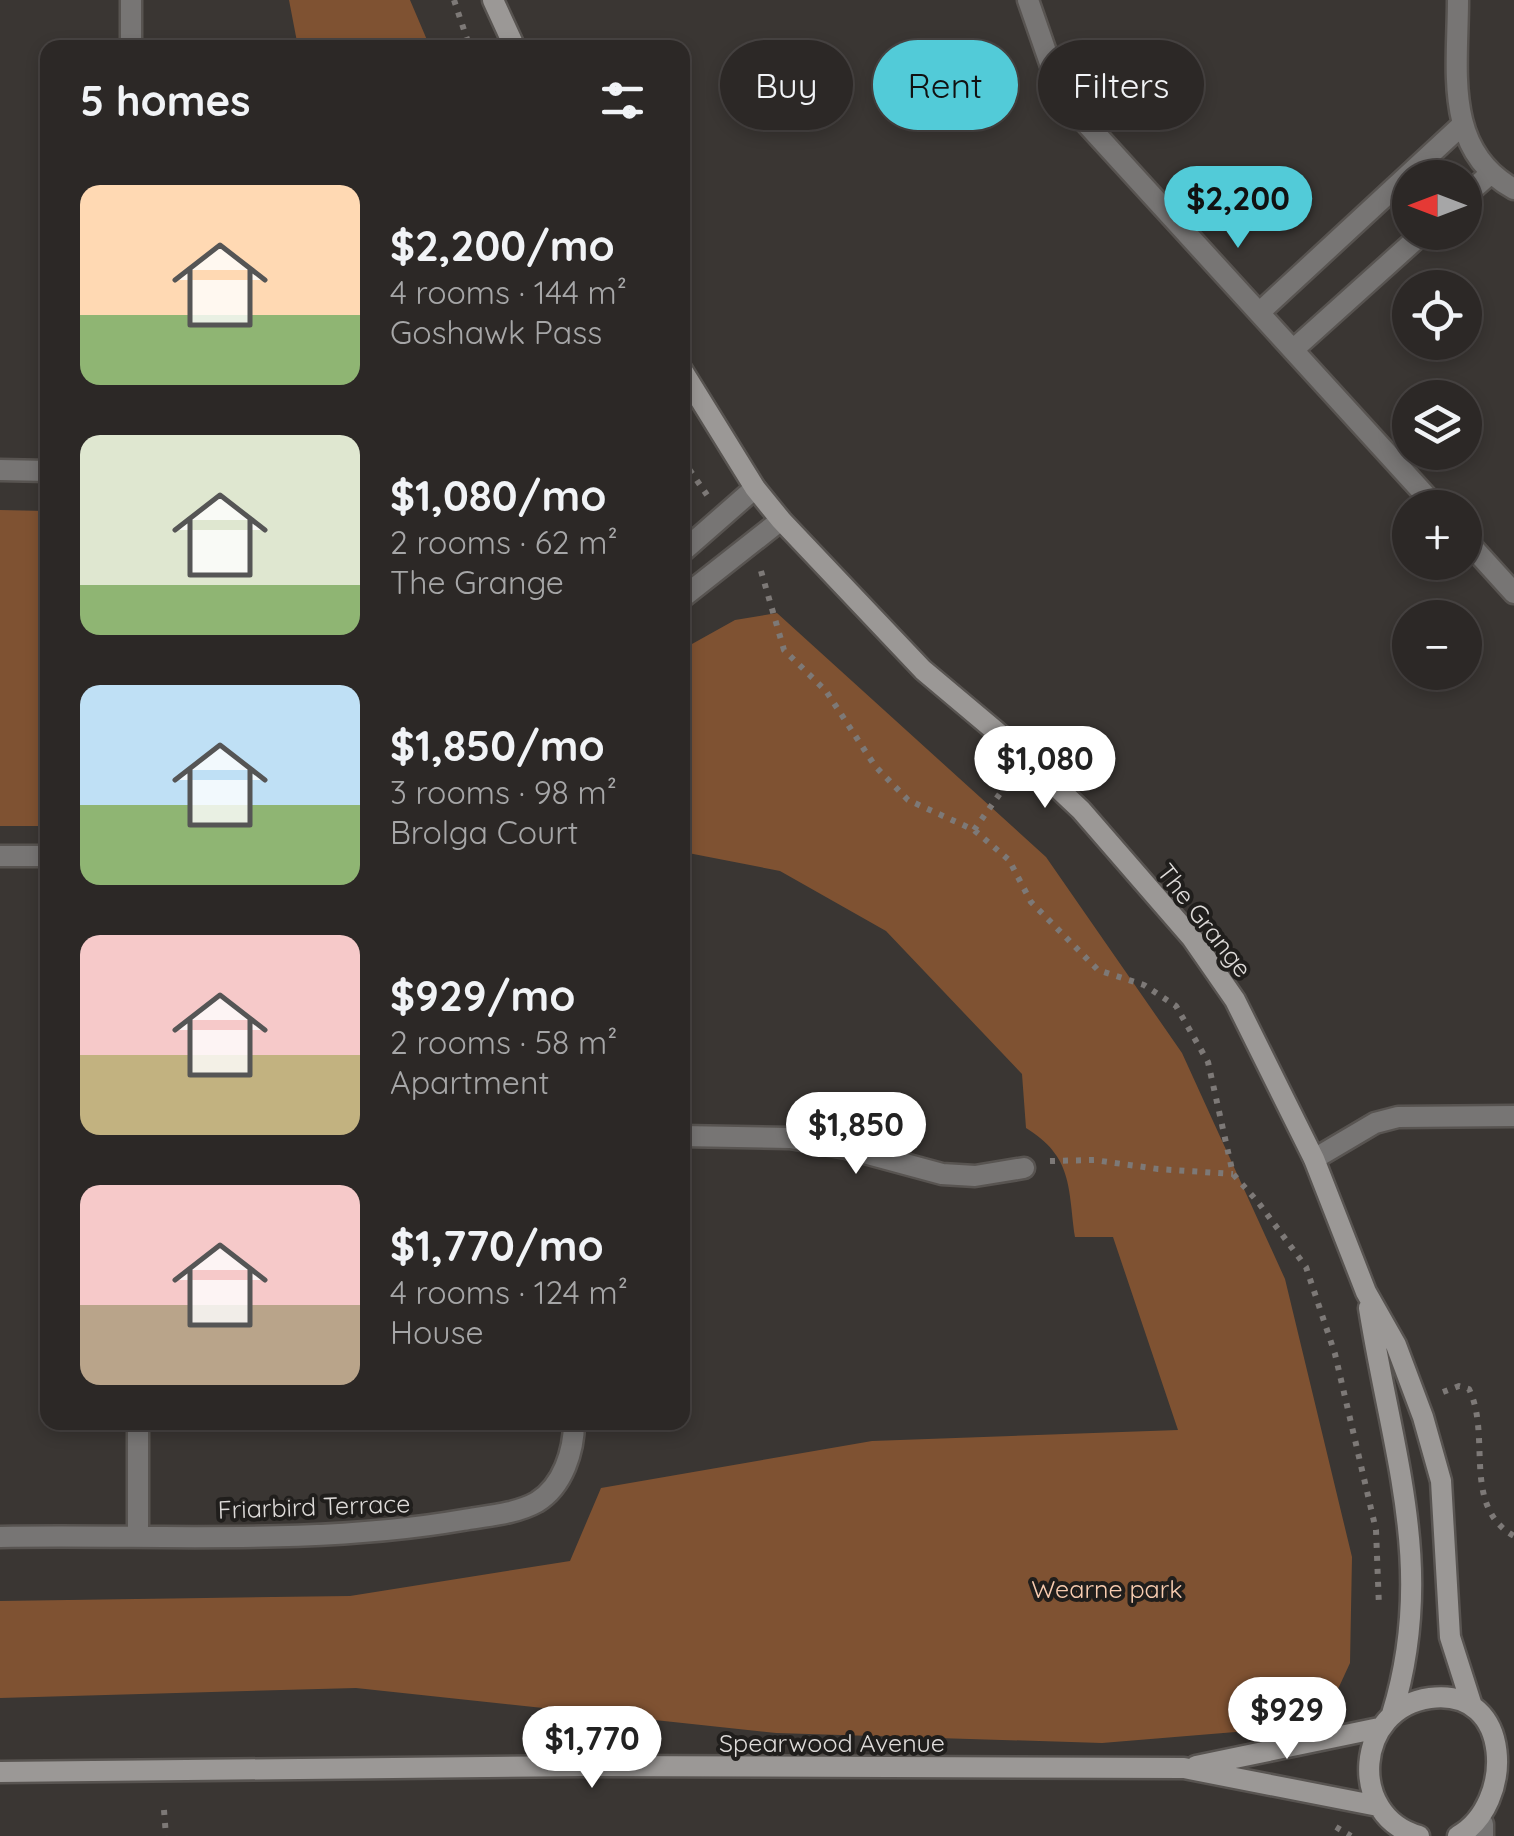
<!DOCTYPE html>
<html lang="en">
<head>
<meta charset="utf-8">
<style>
	:root { --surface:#2c2826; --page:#383432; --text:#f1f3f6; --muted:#a6a6a7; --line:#484443; --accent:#52cbd8 }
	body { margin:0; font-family:Quicksand,sans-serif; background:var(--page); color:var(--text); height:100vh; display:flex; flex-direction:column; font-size:38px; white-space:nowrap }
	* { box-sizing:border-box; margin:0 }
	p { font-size:32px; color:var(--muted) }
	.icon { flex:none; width:55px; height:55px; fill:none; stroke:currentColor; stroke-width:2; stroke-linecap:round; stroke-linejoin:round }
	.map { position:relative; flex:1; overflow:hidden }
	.drawer { position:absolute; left:40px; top:40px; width:650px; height:1390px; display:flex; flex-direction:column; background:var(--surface); border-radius:20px; box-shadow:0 5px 15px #0003,0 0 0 2px var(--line) }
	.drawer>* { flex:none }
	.hud { position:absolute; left:720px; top:40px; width:642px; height:90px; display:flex; gap:20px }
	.needle { width:65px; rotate:270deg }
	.buttons { position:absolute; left:1392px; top:160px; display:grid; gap:20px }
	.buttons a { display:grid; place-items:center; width:90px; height:90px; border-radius:50%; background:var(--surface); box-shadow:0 5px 15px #0003,0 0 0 2px var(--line); font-size:50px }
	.price { position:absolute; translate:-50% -85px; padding:0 22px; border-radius:35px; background:#fff; color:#222; font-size:32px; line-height:65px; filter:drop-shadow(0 2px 5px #0008) }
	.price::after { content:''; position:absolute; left:50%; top:60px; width:30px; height:22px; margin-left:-15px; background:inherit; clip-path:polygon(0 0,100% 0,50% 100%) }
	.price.selected { background:var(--accent); color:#111 }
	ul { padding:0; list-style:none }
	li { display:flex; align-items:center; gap:30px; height:250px; padding:0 40px }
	li span { display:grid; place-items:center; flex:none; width:280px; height:200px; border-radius:20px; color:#555 }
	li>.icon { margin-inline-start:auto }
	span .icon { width:120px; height:120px; fill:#fffc; stroke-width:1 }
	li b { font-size:42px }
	h2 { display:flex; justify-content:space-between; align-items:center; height:120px; padding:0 40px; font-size:42px }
	.chip { padding:0 35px; border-radius:45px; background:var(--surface); box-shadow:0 5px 15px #0003,0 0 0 2px var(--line); font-size:35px; line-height:90px }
	.chip.selected { background:var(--accent); color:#111 }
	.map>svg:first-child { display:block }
</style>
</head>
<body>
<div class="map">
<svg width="1514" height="1836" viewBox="0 0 1514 1836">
	<rect width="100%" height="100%" fill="#3a3633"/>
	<path fill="#7f5232" d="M289,0H410L430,47H298Z
		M0,510L47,511V826H0Z
		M777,613L1046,857L1182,1053L1285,1279L1352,1557L1350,1663L1332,1702L1296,1727L1102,1743L776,1733L356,1688L0,1698V1601L350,1596L570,1561L601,1488L872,1441L1178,1430L1113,1237H1075C1068,1187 1073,1157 1026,1128L1022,1074L886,931L780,871L683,852V649L735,620Z"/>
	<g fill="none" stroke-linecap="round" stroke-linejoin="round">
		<g stroke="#585451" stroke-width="25">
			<path id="street" d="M1028,0L1052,69L1085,122L1437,508
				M1458,0C1458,70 1443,150 1514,189
				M131,48V0
				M1465,196L1491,173
				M1260,312L1462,125
				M1294,349L1424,232
				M0,470L48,471
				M1465,539L1514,593
				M682,552L755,488
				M682,598L781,520
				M0,856H48
				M682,1136L790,1138L846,1148L942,1174L975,1176L1024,1168
				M1314,1159L1375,1123L1398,1117L1514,1116
				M138,1422V1534
				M0,1537C151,1534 314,1546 463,1520C486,1516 516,1514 537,1502C563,1486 574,1451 574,1422
				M1483,1824V1836"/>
		</g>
		<g stroke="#585451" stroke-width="25">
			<path id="secondary" d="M493,0L515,48
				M682,370L755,488L781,520L923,670L1011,744L1081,810L1192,938L1235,1000L1314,1159L1366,1292L1396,1345L1423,1417L1441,1481L1450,1637L1472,1706
				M1369,1308C1392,1453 1437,1568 1392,1714
				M1196,1766L1379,1728
				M0,1772L585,1766L1184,1768L1378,1806
				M1419,1836C1347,1816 1355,1708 1430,1698C1514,1687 1514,1805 1458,1836"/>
		</g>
		<path stroke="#7d7977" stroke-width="6" stroke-dasharray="5 8" stroke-linecap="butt" d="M454,0L470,48
			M682,459L707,495
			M761,571L784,650L826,691L875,766L908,800L974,830L1009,860L1031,902L1098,970L1144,985L1176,1006L1208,1062L1233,1174L1258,1202L1306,1267L1335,1354L1376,1530L1379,1607
			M974,830L1006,785
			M1050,1161L1094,1160L1158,1169L1233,1174
			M1443,1392L1459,1386L1469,1389C1492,1436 1461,1506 1514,1536
			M164,1810L166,1836
			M1336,1827L1351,1836"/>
		<use href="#street" stroke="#777574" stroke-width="20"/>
		<use href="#secondary" stroke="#9b9896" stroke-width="20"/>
	</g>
	<g text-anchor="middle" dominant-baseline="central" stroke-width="8" stroke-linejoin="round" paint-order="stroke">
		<g font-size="25" fill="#dedbd9" stroke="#201e1c">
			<text transform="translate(1205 920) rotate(52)">The Grange</text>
			<text transform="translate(314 1506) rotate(-2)">Friarbird Terrace</text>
			<text x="832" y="1742">Spearwood Avenue</text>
		</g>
		<g font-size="25" fill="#f8ccb0" stroke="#201e1c">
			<text x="1107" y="1588">Wearne park</text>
		</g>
	</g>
</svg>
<div class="buttons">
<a><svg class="needle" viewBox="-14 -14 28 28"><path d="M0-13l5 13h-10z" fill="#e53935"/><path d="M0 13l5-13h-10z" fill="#a6a6a7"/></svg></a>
<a><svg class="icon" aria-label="locate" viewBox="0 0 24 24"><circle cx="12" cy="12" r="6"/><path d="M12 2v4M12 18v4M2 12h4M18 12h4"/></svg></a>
<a><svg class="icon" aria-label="layers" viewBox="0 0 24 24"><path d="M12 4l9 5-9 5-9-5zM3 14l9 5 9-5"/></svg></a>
<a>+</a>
<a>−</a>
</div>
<b class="price selected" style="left:1238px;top:251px">$2,200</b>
<b class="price" style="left:1045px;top:811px">$1,080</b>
<b class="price" style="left:856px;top:1177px">$1,850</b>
<b class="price" style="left:1287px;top:1762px">$929</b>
<b class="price" style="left:592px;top:1791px">$1,770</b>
<div class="hud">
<a class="chip">Buy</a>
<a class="chip selected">Rent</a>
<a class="chip">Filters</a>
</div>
<section class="drawer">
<h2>5 homes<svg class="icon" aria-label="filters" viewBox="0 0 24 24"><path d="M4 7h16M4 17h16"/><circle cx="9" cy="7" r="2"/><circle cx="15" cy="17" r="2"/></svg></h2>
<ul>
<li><span style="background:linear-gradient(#ffd9b3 65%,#8fb573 0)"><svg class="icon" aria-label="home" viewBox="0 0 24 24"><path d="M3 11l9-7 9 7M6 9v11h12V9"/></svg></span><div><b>$2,200/mo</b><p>4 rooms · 144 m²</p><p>Goshawk Pass</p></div></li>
<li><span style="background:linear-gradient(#dfe7d0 75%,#8fb573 0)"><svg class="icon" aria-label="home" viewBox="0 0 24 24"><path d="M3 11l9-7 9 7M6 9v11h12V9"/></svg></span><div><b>$1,080/mo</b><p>2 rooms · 62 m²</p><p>The Grange</p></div></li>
<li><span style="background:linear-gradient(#bfe0f5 60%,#8fb573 0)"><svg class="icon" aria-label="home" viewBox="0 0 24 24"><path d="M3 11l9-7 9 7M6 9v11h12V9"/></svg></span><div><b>$1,850/mo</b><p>3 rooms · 98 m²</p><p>Brolga Court</p></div></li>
<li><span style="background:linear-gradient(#f6c9c9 60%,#c2b280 0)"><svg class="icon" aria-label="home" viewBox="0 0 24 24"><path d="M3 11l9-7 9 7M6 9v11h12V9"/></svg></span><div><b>$929/mo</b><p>2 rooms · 58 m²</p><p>Apartment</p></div></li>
<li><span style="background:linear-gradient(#f6c9c9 60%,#b9a48a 0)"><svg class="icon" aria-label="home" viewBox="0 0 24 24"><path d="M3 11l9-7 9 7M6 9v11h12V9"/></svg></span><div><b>$1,770/mo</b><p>4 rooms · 124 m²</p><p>House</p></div></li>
</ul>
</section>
</div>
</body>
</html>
